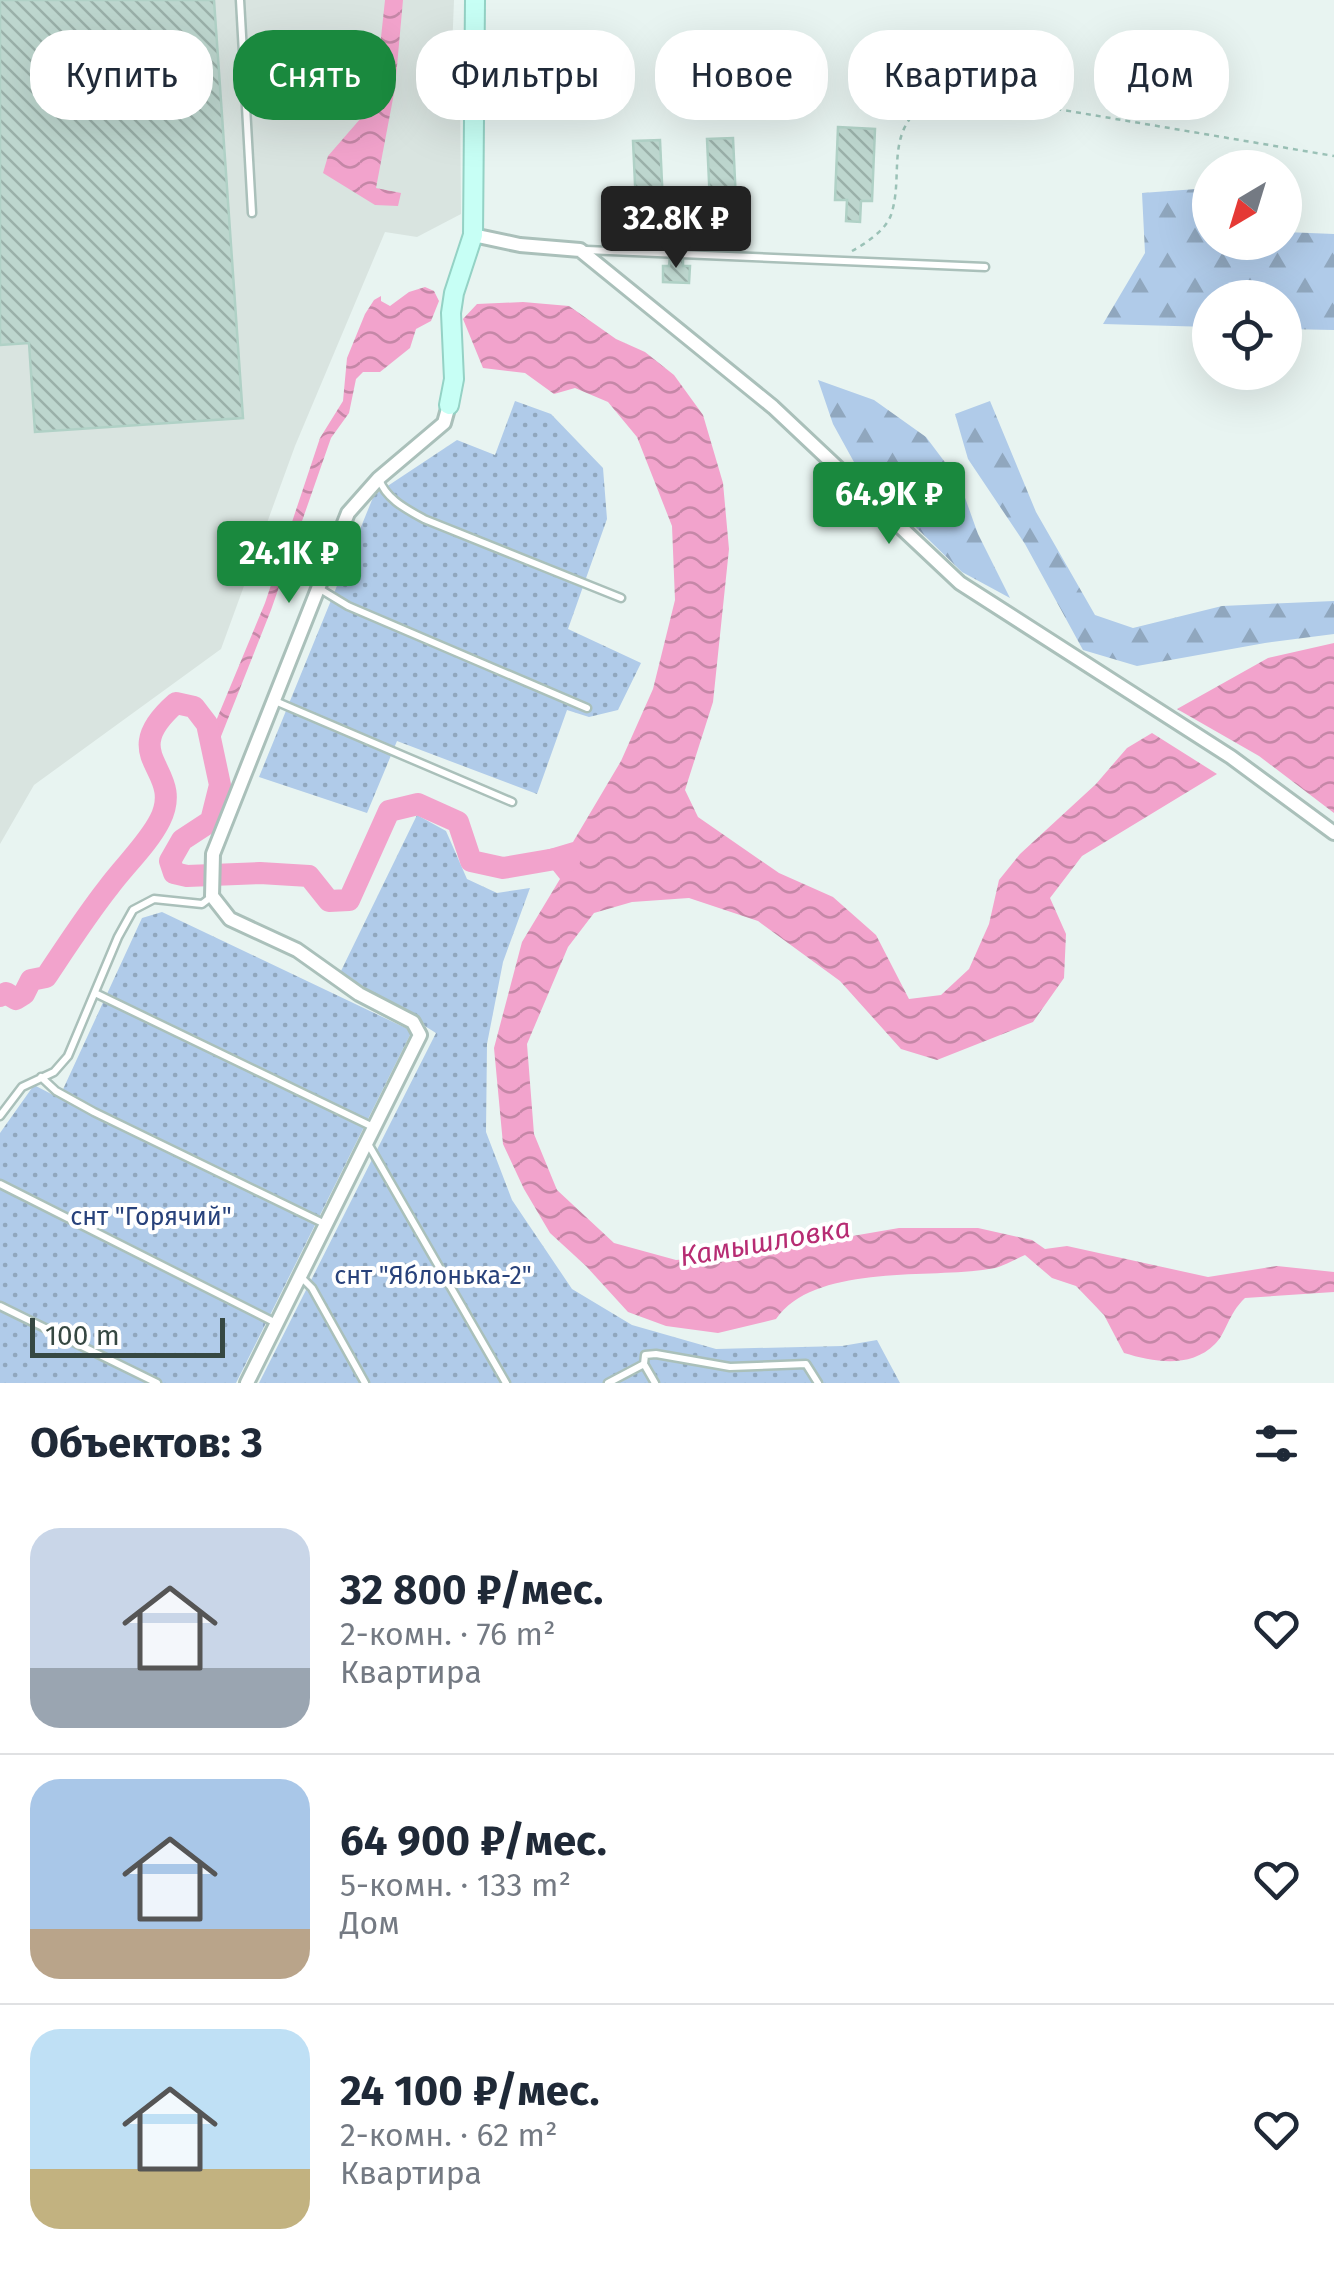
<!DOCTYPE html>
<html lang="ru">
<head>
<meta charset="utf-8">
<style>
	:root { --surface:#fff; --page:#f6f6f7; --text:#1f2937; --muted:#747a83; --line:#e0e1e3; --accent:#1a893e }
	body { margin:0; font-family:"Fira Sans",sans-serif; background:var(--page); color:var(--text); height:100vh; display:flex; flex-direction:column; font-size:38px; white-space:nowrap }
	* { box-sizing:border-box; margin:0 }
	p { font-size:32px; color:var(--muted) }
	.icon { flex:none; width:55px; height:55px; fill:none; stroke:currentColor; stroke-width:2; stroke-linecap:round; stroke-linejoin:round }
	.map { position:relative; height:1383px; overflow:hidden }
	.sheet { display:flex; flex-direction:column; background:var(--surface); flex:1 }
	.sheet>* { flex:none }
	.top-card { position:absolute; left:30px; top:30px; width:1275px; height:90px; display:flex; gap:20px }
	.needle { width:65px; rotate:218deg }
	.tools { position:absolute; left:1192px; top:150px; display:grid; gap:20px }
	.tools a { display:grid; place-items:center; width:110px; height:110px; border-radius:50%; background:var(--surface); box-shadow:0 10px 40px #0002; font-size:50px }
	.scale { position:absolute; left:30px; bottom:25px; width:195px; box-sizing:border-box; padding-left:10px; border:5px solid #364842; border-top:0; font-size:28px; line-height:35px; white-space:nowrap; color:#364842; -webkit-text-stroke:8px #fff; paint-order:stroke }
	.price { position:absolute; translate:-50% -85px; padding:0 22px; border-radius:10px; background:var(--accent); color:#fff; font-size:32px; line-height:65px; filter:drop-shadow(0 2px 5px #0008) }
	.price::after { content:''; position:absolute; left:50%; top:60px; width:30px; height:22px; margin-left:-15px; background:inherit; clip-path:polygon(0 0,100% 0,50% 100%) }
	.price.current { background:#222; color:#fff }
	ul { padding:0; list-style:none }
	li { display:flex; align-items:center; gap:30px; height:250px; padding:0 30px }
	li+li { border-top:2px solid var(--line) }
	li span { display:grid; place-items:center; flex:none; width:280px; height:200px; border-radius:30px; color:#555 }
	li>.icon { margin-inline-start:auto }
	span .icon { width:120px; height:120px; fill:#fffc; stroke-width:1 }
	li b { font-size:42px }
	h2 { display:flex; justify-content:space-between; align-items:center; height:120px; padding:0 30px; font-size:42px }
	.chip { padding:0 35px; border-radius:40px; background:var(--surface); box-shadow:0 10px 40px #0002; font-size:35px; line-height:90px }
	.chip.current { background:var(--accent); color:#fff }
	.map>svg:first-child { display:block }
</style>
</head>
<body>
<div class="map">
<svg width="1334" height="1383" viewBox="0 0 1334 1383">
	<defs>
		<pattern id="forest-firs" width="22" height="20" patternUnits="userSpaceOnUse" patternTransform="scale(2.5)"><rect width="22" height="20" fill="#b0cbe9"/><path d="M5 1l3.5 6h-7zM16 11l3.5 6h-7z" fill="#90a7be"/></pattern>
		<pattern id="garden-dots" width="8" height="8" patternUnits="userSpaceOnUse" patternTransform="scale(2.5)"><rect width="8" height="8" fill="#b0cbe9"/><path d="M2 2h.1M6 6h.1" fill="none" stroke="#90a7be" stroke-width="1.8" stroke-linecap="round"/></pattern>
		<pattern id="water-waves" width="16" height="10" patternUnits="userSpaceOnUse" patternTransform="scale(2.5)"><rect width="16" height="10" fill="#f2a3cc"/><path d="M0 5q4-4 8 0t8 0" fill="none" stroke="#c587a7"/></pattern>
		<pattern id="building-back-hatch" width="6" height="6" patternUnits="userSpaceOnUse" patternTransform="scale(2.5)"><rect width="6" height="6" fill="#bdd6ce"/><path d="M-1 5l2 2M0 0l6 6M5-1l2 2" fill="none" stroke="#9ab0a9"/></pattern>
	</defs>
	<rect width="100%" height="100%" fill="#e8f4f1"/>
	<path fill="#d9e4e0" d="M0,0H454L451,76L460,83L461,214L417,237L385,232L295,446L221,649L34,785L0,844Z"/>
	<path fill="url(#forest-firs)" d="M1210,188V242H1285V232L1334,234V330L1285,329V298H1210V327L1103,324L1145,253L1142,193Z
		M818,380L874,400L926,437L959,481L978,534L1010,598L962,572L860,473L833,424Z
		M990,401L1036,512L1095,615L1133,628L1222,606L1334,601V634L1265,643L1137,666L1083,650L1025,544L968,459L955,414Z"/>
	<path fill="url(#garden-dots)" d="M515,401L551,414L603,468L607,519L568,629L641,663L618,710L589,717L567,710L537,794L397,741L367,813L259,777L374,495L457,440L495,455Z
		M417,815L446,831L467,879L497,893L530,888L503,962L487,1044L486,1132L512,1200L572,1289L632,1325L716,1349L842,1346L877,1340L900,1383H259L436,1033L340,973Z
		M162,912L412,1031L236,1383H0V1133L34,1085L59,1098L142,918Z"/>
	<path fill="url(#water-waves)" d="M385,0H403L395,88L376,188L401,193L398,206L375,205L323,173L328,156L374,103Z
		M425,287L434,291L439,301L431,321L416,329L410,348L380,372H363L356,379L349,413L331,438L271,610L218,744L209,755L206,745L265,603L320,438L343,401L347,358L365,314L374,300L381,296V301L390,306L409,292Z
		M523,302L569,306L616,339L645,352L674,375L703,415L723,483L729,549L713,702L685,790L698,817L779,873L833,897L876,935L909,999L941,995L969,969L989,924L999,880L1020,854L1096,784L1127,748L1152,733L1217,774L1082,856L1050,898L1066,934L1064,978L1033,1022L937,1060L901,1049L840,981L758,921L689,898L632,902L594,913L568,947L527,1044L534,1134L557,1190L614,1243L676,1260L748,1254L899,1228H978L1032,1240L1045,1249L1067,1246L1208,1277L1277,1266L1334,1272V1292L1245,1298C1228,1314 1226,1334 1215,1344C1190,1369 1154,1362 1124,1353L1104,1315L1076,1286L1052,1278L1025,1255C1013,1260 1001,1268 989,1269C931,1279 815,1263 776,1319L718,1333L666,1326L628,1312L586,1266L550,1233L524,1189L503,1144L494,1048L522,942L560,879L544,859L543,851L573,842L621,761L653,689L675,600L672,526L637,437L608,402L575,388L554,394L525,373L483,368L463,319L477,304Z
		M1334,643V813L1259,756L1177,709L1268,658Z"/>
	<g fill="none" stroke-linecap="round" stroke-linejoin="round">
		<path stroke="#f2a3cc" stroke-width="4" d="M279,50L315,57L331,43H346L380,54"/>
		<path stroke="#f2a3cc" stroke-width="22" d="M0,996L6,993L16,999L24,994L31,980L46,977C66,947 86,916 108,888C124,866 148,844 160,820C186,768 113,758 176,703L194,707L207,724L220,785L211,821L182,840L170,861L174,873L187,876L260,873L309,876L329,901L349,900L389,811L418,804L458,822L471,861L503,868L567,857L569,861"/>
	</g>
	<path fill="url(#building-back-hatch)" stroke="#b0d1c6" stroke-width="2.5" d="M0,0H214L243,418L35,432L29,343L0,345Z
		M838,127L875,129L872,201H861L860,222L846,221L847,200H835Z
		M733,138L737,222L711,224L707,139Z
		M660,140L664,226L637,227L633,141Z
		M670,256H683V266H690L689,283L663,282V266H669Z"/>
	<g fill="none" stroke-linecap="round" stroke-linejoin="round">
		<g stroke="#aac0ba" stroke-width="11">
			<path id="lane" d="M240,0L252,213
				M586,250L985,267
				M379,479C386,499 406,509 424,519L621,598
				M320,589L348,606L587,708
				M275,701L512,802
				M95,993L373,1127
				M41,1077L56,1091L94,1112L325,1224
				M0,1116L22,1087L54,1072L68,1056L118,937L133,910L154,899L202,904L211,897
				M367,1142L506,1383
				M0,1184L276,1323
				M301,1277L312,1288L365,1383
				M0,1306L157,1383
				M644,1364L655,1383
				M608,1383L644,1364L645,1355L656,1354L730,1367L806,1364L818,1383"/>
		</g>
		<g stroke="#aac0ba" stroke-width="18">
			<path id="street" d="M473,235L520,245L580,250L773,407L960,583L1231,757L1334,833
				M247,1383L420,1035L413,1022L359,994L297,950L230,919L212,896L213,854L348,513L379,478L444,423L449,405"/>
		</g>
		<g stroke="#94d2c5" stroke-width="22">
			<path id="secondary" d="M449,405L454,379L451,313L454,293L473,235L475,0"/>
		</g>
		<path stroke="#9bc2b7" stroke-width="2.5" stroke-dasharray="5 5" stroke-linecap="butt" d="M852,251C866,243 885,231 891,215C904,176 885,136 922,106C933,97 943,93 957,92L1334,156"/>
		<use href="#lane" stroke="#fff" stroke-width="6"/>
		<use href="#street" stroke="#fff" stroke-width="12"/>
		<use href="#secondary" stroke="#c7fff5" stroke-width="18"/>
	</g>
	<g text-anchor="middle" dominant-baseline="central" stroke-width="8" stroke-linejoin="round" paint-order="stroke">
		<g font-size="25" fill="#28427b" stroke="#fff">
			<text x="151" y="1217">снт "Горячий"</text>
			<text x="433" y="1276">снт "Яблонька-2"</text>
		</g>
		<g font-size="28" font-style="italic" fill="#b72c73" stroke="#fff">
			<text transform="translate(765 1242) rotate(-10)">Камышловка</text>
		</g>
	</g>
</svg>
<div class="tools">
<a><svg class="needle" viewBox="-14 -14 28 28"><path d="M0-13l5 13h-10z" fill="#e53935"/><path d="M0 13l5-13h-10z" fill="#747a83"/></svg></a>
<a><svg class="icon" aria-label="locate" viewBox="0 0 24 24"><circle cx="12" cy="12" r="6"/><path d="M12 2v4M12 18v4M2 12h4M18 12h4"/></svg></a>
</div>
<div class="scale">100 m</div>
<b class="price current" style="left:676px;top:271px">32.8K ₽</b>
<b class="price" style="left:889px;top:547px">64.9K ₽</b>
<b class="price" style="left:289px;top:606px">24.1K ₽</b>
<div class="top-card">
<a class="chip">Купить</a>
<a class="chip current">Снять</a>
<a class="chip">Фильтры</a>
<a class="chip">Новое</a>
<a class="chip">Квартира</a>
<a class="chip">Дом</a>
</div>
</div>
<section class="sheet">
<h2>Объектов: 3<svg class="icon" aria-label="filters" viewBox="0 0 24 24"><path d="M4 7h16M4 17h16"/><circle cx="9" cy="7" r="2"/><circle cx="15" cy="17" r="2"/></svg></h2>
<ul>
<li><span style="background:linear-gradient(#c9d6e8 70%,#9aa5b1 0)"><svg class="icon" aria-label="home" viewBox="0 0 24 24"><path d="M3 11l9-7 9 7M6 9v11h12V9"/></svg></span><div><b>32 800 ₽/мес.</b><p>2-комн. · 76 m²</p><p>Квартира</p></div><svg class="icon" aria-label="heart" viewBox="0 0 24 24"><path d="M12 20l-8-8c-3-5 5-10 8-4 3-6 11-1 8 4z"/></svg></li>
<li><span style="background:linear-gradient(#a9c7e8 75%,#b9a48a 0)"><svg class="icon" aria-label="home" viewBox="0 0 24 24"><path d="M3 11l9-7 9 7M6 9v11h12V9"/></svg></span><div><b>64 900 ₽/мес.</b><p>5-комн. · 133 m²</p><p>Дом</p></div><svg class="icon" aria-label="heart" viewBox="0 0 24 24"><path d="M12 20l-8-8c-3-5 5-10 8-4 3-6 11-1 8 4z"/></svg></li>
<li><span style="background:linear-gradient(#bfe0f5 70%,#c2b280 0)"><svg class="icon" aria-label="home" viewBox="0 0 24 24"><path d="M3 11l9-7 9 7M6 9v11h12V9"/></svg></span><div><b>24 100 ₽/мес.</b><p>2-комн. · 62 m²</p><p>Квартира</p></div><svg class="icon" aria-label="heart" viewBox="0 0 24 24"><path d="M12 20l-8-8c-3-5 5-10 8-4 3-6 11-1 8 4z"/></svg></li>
</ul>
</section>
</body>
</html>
